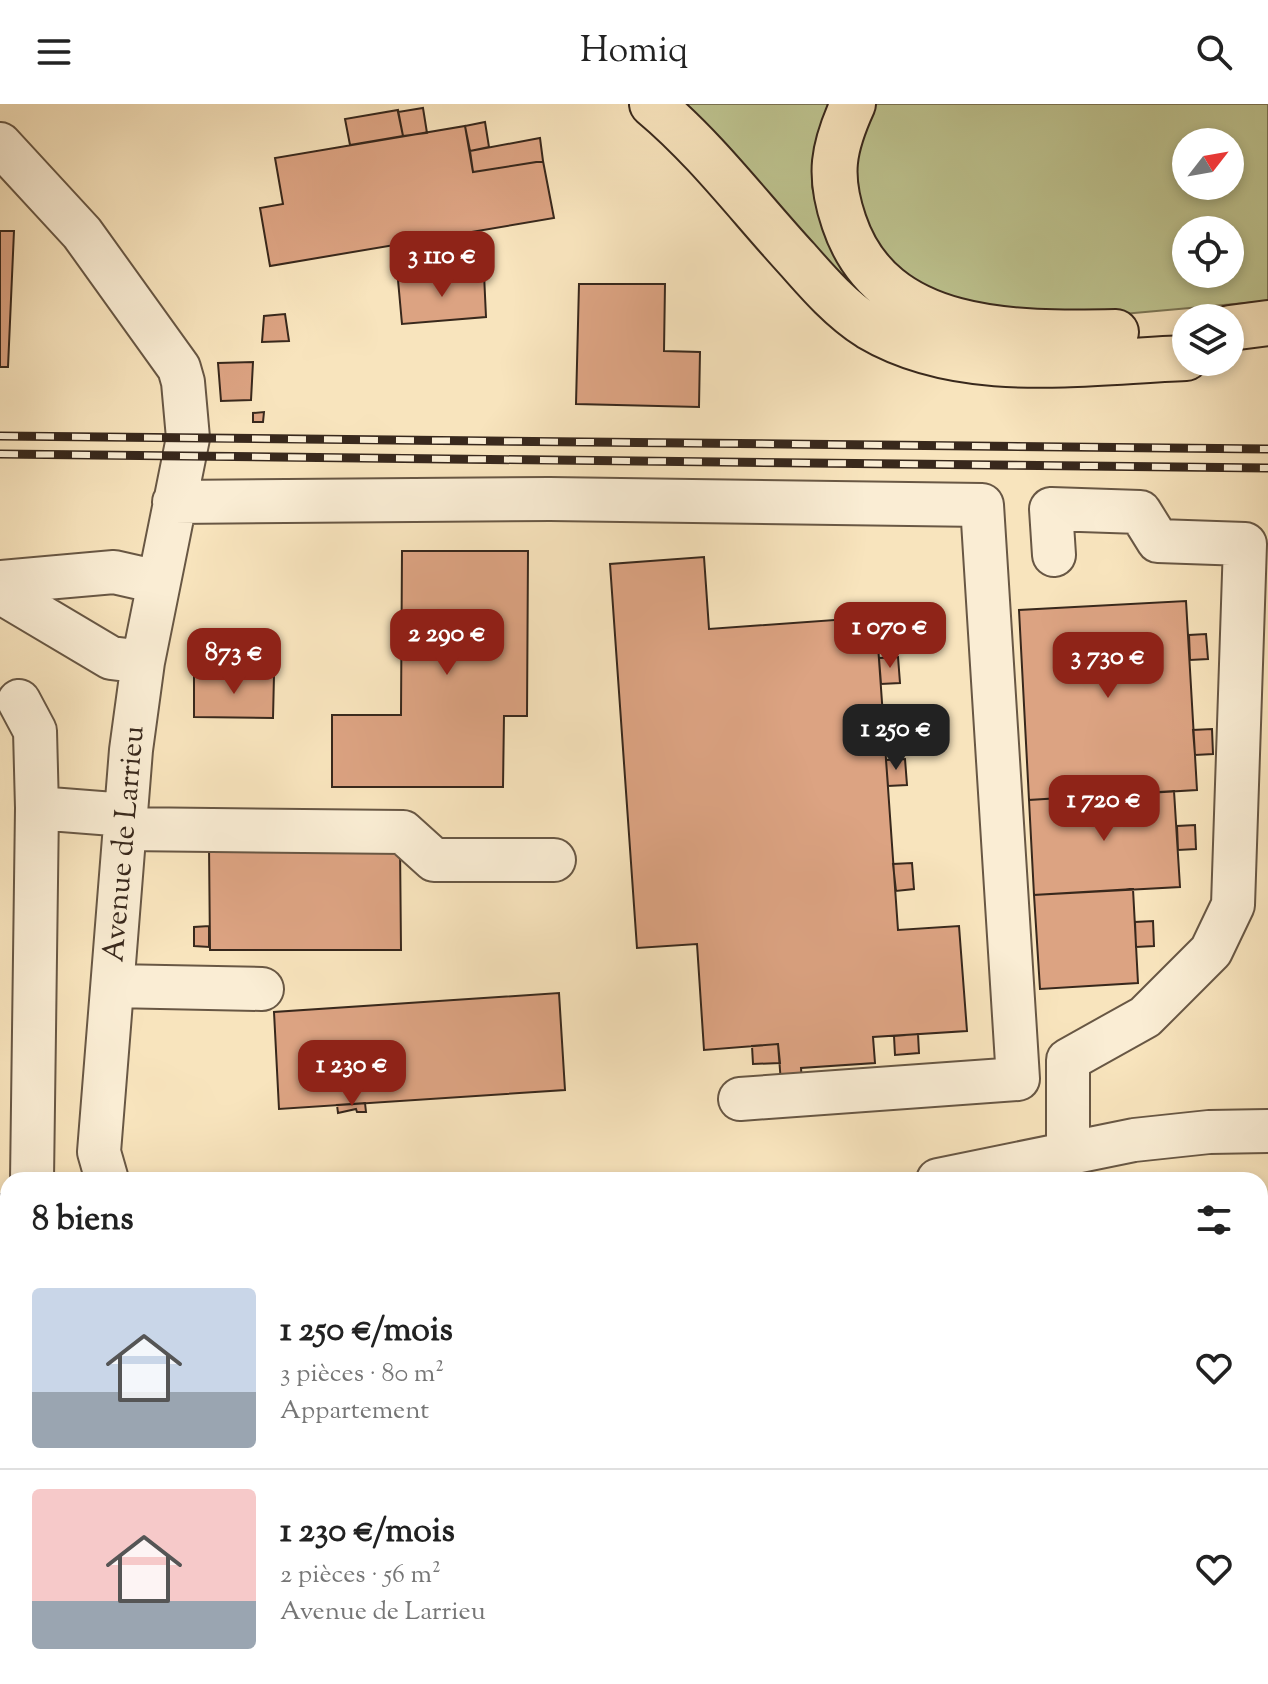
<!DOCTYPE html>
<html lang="fr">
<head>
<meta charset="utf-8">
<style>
	:root { --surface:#fff; --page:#f6f6f6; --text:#222; --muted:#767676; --line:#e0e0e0; --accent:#8f2418 }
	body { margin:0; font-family:"Sorts Mill Goudy",serif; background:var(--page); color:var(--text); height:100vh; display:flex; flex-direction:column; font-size:30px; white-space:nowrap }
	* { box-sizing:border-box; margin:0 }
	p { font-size:26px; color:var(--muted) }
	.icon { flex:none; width:44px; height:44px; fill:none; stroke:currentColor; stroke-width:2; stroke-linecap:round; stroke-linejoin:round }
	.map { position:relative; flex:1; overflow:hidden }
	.side { position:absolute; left:0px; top:1068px; width:1268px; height:512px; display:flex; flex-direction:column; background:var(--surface); border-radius:24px 24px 0 0; box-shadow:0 4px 12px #0003 }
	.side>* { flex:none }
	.needle { width:52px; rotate:59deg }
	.buttons { position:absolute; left:1172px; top:24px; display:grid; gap:16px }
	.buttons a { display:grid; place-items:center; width:72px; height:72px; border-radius:50%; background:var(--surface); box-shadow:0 4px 12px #0003; font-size:40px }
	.price { position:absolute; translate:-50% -68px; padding:0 18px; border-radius:16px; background:var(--accent); color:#fff; font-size:26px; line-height:52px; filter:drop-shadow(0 2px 4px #0008) }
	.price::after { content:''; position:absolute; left:50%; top:48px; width:24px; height:18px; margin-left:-12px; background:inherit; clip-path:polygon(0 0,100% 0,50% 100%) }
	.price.on { background:#222; color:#fff }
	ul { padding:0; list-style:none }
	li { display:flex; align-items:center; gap:24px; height:200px; padding:0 32px }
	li+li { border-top:2px solid var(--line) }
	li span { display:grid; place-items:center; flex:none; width:224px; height:160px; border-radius:8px; color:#555 }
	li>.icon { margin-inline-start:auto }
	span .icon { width:96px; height:96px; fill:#fffc; stroke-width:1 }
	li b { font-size:34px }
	h2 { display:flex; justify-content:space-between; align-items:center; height:96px; padding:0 32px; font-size:34px }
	header { display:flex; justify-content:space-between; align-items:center; height:104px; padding:0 32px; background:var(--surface); font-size:36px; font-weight:600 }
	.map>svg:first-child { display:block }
</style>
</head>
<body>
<header><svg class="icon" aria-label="menu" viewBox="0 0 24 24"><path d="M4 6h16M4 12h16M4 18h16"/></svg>Homiq<svg class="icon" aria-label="search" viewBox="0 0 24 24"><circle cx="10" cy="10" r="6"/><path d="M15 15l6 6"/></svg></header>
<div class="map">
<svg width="1268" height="1580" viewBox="0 0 1268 1580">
	<rect width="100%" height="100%" fill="#f8e4bd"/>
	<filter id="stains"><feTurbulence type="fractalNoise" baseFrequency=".0025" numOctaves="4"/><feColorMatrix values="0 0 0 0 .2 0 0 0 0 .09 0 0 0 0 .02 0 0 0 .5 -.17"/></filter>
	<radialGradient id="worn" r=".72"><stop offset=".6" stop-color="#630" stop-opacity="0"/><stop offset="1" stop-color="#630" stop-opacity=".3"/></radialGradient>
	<path fill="#bec490" stroke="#7b7656" stroke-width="2" fill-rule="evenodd" d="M665,0H831L816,39L812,83L824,129L847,172L873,199L883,219Z
		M872,0H1268V197L1123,210L1014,206L959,197L907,179L881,157L848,75ZM1186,38H1230V82H1186ZM1186,126H1230V170H1186Z"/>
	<path fill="#dca382" stroke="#38281c" stroke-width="2" d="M423,4L427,29L403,32L398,8Z
		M398,6L403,32L350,41L345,15Z
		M485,18L489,43L470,47L465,22Z
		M465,22L473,68L543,57L554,114L270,162L260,104L283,100L275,54Z
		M540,34L543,57L473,68L470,47Z
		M0,127H14L8,263H0Z
		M484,170L486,213L402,220L398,176Z
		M579,180H665L664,247L700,248L699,303L576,300Z
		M285,210L289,237L262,238L264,212Z
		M253,258L251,296L221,297L218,259Z
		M264,308L263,318H253V309Z
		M402,447H528L527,612H504L503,683H332V611H401Z
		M704,453L709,525L876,513L898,826L959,822L967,927L873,933L875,959L801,964L802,977L781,979L778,940L704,946L697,840L637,844L610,460Z
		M1186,497L1197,686L1029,696L1019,506Z
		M1206,530L1208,555L1190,556L1189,531Z
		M898,553L900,579L881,580L879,554Z
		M194,570L274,571L273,614L194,613Z
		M1212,625L1213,650L1195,651L1193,626Z
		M905,655L907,681L888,682L886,656Z
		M1174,687L1180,783L1034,791L1029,696Z
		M1195,721L1196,745L1178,746L1177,722Z
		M209,741H400L401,846H210Z
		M912,759L914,785L896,787L893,760Z
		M1133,785L1138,879L1040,885L1034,791Z
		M1153,817L1154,842L1136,843L1135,818Z
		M209,822V843L194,842V823Z
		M559,889L565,986L279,1005L274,908Z
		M918,930L919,949L895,951L894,932Z
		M778,940L780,959L753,960L752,942Z
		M365,999L366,1008H357L356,1005L338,1009L337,1001Z
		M0,1089L8,1373V1557H0Z
		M273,1572H613V1580H273Z
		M706,1572H734L733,1580H705Z
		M750,1572H824L823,1580H749Z"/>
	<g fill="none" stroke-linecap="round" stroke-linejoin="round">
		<g stroke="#685744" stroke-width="46">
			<path id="minor" d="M0,40L82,129L179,264L183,278L188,334L143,558L131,646L99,1048L107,1076
				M174,398L550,395L982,401L1018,975L740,995
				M1054,451L1051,405L1140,408L1158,437L1245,440L1233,801L1211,847L1145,913L1068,956V1049
				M0,478L114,468L158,478
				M0,488L111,554L143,558
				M19,597L35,627L37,704L32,1076
				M37,704L126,711
				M125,725L403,728L434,756H554
				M113,882L262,885
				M938,1076L1134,1036L1209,1028L1268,1027
				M36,1572V1580
				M655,1572V1580
				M118,1580L117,1572L225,1575V1580
				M1039,1580L1040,1572"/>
		</g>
		<g stroke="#38281c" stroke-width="48">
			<path id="highway" d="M652,0C707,46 750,104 798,156C819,180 842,206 869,223C962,278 1082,258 1186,254
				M853,0C833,44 828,71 844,118C882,232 1015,230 1116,228
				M1230,224L1268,219"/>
		</g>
		<use href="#minor" stroke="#faedd4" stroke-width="42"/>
		<use href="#highway" stroke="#f8e4bd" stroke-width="44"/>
		<g stroke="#38281c" stroke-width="9">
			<path id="rail" d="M0,332L1268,345
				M0,350L1268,364"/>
		</g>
		<use href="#rail" stroke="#faedd4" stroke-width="6" stroke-dasharray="18" stroke-linecap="butt"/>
	</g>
	<g text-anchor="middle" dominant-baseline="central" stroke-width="6" stroke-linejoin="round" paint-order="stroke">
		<g font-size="30" fill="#38281c" stroke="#faedd4">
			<text transform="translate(125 740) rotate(-85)">Avenue de Larrieu</text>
		</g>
	</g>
	<rect width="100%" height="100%" filter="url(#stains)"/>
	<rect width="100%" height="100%" fill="url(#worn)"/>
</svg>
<div class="buttons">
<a><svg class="needle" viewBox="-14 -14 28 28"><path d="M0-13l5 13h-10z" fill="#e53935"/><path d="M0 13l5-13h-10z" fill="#767676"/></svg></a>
<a><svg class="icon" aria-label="locate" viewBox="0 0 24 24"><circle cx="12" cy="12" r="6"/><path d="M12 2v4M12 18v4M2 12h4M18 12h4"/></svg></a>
<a><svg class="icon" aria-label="layers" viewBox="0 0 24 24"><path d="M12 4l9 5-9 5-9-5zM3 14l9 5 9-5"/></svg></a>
</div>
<b class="price" style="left:442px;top:195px">3 110 €</b>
<b class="price" style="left:890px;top:566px">1 070 €</b>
<b class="price" style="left:447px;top:573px">2 290 €</b>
<b class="price" style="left:234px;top:592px">873 €</b>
<b class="price" style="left:1108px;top:596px">3 730 €</b>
<b class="price on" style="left:896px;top:668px">1 250 €</b>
<b class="price" style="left:1104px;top:739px">1 720 €</b>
<b class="price" style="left:352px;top:1004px">1 230 €</b>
<section class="side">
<h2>8 biens<svg class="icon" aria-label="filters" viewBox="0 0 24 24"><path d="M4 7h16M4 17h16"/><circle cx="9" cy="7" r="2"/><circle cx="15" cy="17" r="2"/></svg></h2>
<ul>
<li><span style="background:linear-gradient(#c9d6e8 65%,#9aa5b1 0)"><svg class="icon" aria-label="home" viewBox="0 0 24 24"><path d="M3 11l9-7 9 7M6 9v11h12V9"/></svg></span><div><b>1 250 €/mois</b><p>3 pièces · 80 m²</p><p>Appartement</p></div><svg class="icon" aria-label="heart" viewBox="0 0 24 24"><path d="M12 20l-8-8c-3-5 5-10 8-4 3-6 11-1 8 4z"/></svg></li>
<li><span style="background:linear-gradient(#f6c9c9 70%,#9aa5b1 0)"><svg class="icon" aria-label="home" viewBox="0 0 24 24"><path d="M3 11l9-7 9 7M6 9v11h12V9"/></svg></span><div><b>1 230 €/mois</b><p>2 pièces · 56 m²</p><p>Avenue de Larrieu</p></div><svg class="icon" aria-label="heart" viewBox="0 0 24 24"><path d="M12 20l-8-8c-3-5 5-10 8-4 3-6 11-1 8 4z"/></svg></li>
</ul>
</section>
</div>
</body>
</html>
